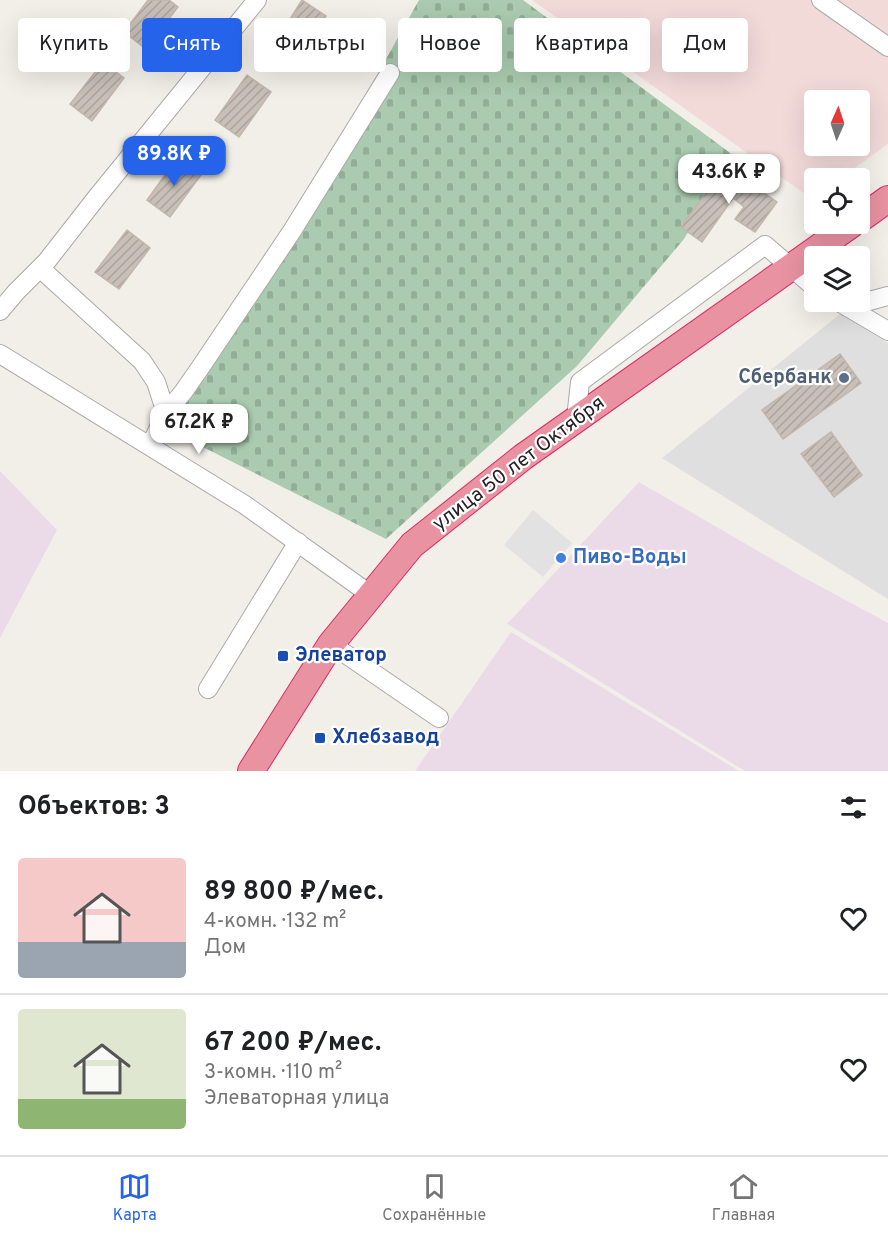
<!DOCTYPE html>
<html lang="ru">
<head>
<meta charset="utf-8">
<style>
	:root { --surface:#fff; --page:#f6f6f6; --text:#202124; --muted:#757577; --line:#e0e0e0; --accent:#2563eb }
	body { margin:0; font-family:Overpass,sans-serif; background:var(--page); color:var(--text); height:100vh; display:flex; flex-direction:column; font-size:22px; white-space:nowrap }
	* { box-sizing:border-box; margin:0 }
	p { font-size:20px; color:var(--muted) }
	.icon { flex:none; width:33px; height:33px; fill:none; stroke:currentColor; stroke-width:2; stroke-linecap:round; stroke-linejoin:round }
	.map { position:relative; height:771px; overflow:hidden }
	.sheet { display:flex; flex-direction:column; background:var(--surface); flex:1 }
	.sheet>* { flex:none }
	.hud { position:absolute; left:18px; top:18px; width:852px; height:54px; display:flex; gap:12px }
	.needle { width:39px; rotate:3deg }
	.tools { position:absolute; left:804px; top:90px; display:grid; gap:12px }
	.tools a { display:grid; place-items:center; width:66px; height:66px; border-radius:6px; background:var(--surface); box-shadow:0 6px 24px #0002; font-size:30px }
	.price { position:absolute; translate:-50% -51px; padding:0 14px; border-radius:12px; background:#fff; color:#222; font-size:20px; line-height:39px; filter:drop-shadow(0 2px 3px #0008) }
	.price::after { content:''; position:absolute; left:50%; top:36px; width:18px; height:14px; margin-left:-9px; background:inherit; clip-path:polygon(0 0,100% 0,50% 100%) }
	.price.on { background:var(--accent); color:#fff }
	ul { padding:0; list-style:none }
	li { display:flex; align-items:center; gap:18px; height:150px; padding:0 18px }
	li+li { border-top:2px solid var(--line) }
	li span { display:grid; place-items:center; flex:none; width:168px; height:120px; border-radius:6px; color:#555 }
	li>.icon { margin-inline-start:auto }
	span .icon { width:72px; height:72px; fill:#fffc; stroke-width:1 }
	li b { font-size:26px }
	h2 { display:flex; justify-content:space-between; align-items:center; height:72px; padding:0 18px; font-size:26px }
	.tag { padding:0 21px; border-radius:6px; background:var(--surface); box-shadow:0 6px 24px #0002; font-size:21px; line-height:54px }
	.tag.on { background:var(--accent); color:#fff }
	.dock { display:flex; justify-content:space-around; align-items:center; height:84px; border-top:2px solid var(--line); background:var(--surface); font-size:16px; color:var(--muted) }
	.dock a { display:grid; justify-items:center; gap:3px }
	.dock .on { color:var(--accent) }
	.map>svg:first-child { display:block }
</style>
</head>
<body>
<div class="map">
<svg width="888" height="771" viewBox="0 0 888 771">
	<defs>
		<pattern id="cemetery-stones" width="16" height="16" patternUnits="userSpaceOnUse" patternTransform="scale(1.5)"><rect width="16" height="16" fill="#aacbaf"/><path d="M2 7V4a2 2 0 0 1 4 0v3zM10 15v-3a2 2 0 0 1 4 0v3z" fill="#92ae96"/></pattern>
		<pattern id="building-hatch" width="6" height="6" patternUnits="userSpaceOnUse" patternTransform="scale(1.5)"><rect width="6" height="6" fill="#c7bfb8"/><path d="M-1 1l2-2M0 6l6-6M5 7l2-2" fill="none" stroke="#aba49e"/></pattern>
	</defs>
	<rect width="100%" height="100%" fill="#f2efe9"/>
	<path fill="#e0dfdf" d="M840,314L888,343V599L662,458Z"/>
	<path fill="#f2dad9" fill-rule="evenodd" d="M532,0H888V144L841,178H814V198L812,199ZM814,100H860V146H814Z"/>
	<path fill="#ebdbe8" d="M0,471L57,530L0,638Z
		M639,482L801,576L888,623V771H745L507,624Z
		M511,632L739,771H415Z"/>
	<path fill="url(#cemetery-stones)" d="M419,0H523L733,155L684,239L577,366L386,539L163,427L188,397L381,68Z"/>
	<path fill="#e2e2e2" d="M533,510L572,543L543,577L504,545Z"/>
	<path fill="url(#building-hatch)" stroke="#c4b6ab" stroke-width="1.5" d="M148,0H169L178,7L146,49L124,32Z
		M302,0L326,16L297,62L273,46Z
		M103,62L124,78L92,121L70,104Z
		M247,75L271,92L239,137L215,120Z
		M177,158L201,175L170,217L147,200Z
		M725,166L777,202L755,232L735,219L744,207L733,198L702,242L681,227Z
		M127,230L150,248L119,289L95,272Z
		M840,354L861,383L783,439L762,410Z
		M831,432L862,475L834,497L801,454Z"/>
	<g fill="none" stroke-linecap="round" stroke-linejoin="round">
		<g stroke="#a9a9a9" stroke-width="20">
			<path id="minor" d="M821,0L888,47
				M40,268L142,361L156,382L166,413
				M839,302L888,331
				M847,307L888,296
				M0,311L16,292L47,261L97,197L257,0
				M0,354L245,505L371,595
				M576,419L580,382L765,245L814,287
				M150,446L166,413L184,391L200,368L292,231L390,73
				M331,644L439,718
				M208,689L298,542"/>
		</g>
		<g stroke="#dc2a67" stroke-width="28">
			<path id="highway" d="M860,219L888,199
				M251,771L331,644L412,545L523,457L852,224"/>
		</g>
		<use href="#minor" stroke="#fff" stroke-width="18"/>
		<use href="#highway" stroke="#e892a2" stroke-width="26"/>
	</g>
	<circle fill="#5c6f8a" stroke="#fff" stroke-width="2" cx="844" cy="378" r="6"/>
	<circle fill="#3f7fe0" stroke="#fff" stroke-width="2" cx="561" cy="558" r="6"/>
	<g fill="#1a4fb4" stroke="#fff" stroke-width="2">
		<rect x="277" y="650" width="12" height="12" rx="3"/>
		<rect x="314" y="732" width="12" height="12" rx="3"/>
	</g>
	<g text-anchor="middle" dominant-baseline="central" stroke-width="4.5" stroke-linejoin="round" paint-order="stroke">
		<g font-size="20" font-weight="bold" fill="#4e5e75" stroke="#fff" text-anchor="end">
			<text x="832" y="378">Сбербанк</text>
		</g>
		<g font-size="20" fill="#222" stroke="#fff">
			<text transform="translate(519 464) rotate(-37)">улица 50 лет Октября</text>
		</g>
		<g font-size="20" font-weight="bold" fill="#366cbe" stroke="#fff" text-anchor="start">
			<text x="573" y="558">Пиво-Воды</text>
		</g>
		<g font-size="20" font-weight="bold" fill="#164399" stroke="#fff" text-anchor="start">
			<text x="295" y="656">Элеватор</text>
			<text x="332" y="738">Хлебзавод</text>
		</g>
	</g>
</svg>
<div class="tools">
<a><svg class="needle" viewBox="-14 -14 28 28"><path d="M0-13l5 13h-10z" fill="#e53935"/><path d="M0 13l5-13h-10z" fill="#757577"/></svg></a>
<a><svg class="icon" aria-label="locate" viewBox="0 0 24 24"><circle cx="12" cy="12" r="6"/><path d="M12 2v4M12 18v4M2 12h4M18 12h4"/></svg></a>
<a><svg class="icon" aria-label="layers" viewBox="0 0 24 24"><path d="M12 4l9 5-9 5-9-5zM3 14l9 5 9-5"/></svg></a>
</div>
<b class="price on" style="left:174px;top:187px">89.8K ₽</b>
<b class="price" style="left:729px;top:205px">43.6K ₽</b>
<b class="price" style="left:199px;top:455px">67.2K ₽</b>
<div class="hud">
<a class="tag">Купить</a>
<a class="tag on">Снять</a>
<a class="tag">Фильтры</a>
<a class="tag">Новое</a>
<a class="tag">Квартира</a>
<a class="tag">Дом</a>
</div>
</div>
<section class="sheet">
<h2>Объектов: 3<svg class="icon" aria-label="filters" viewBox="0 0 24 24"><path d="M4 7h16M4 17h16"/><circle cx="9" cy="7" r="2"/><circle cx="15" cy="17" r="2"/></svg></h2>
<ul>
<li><span style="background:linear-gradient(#f6c9c9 70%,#9aa5b1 0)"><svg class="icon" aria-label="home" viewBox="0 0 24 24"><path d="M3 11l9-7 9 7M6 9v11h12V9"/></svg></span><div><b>89 800 ₽/мес.</b><p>4-комн. · 132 m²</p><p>Дом</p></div><svg class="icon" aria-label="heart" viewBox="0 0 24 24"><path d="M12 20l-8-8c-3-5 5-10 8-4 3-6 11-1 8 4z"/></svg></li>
<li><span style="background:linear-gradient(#dfe7d0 75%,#8fb573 0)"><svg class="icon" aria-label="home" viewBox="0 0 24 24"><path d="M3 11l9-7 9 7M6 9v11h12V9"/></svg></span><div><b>67 200 ₽/мес.</b><p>3-комн. · 110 m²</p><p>Элеваторная улица</p></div><svg class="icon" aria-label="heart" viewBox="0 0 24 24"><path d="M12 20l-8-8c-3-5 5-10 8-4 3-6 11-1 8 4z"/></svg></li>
</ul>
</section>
<nav class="dock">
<a class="on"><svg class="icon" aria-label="map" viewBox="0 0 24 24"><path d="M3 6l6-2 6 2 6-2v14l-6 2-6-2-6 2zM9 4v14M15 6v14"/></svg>Карта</a>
<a><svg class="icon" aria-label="saved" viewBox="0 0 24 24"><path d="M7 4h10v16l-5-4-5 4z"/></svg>Сохранённые</a>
<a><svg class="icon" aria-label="home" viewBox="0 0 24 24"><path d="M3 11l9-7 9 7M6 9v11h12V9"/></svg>Главная</a>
</nav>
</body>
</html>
